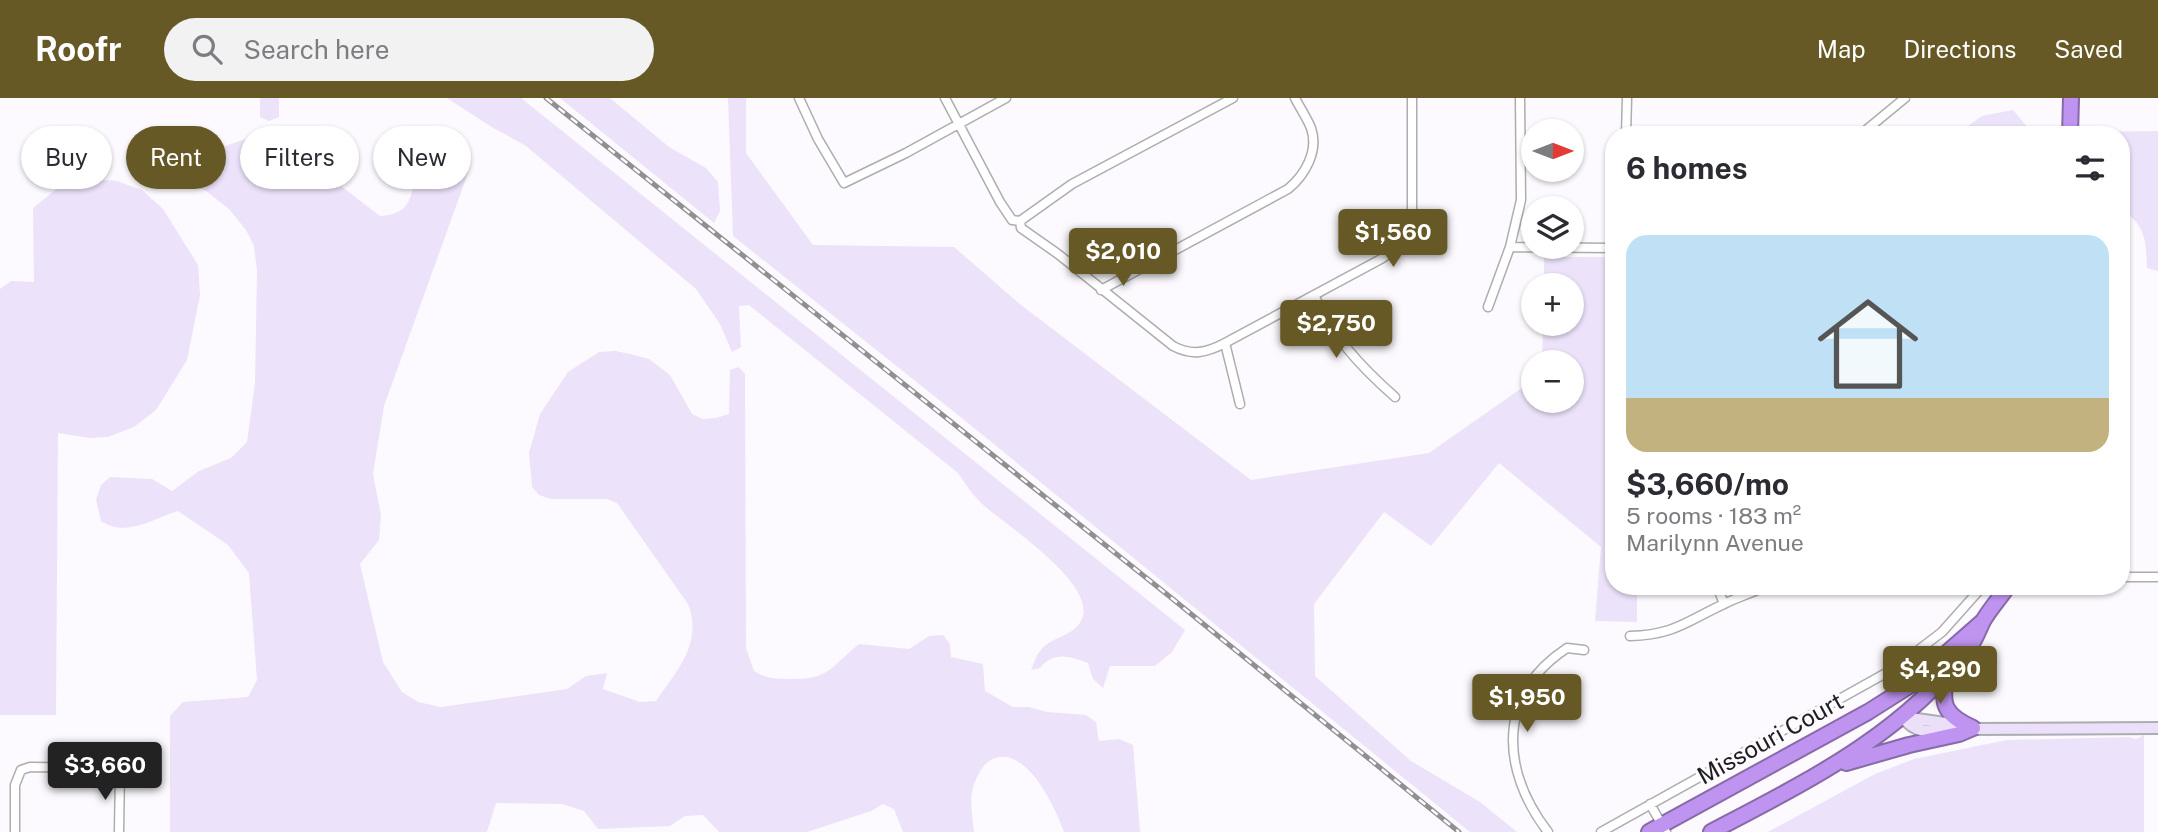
<!DOCTYPE html>
<html lang="en">
<head>
<meta charset="utf-8">
<style>
	:root { --surface:#fff; --page:#f2f2f3; --text:#2b2b33; --muted:#7c7c81; --accent:#665926 }
	body { margin:0; font-family:"Public Sans",sans-serif; background:var(--page); color:var(--text); height:100vh; display:flex; flex-direction:column; font-size:26px; white-space:nowrap }
	* { box-sizing:border-box; margin:0 }
	p { font-size:23px; color:var(--muted) }
	.icon { flex:none; width:38px; height:38px; fill:none; stroke:currentColor; stroke-width:2; stroke-linecap:round; stroke-linejoin:round }
	.map { position:relative; flex:1; overflow:hidden }
	.drawer { position:absolute; left:1605px; top:28px; width:525px; height:469px; display:flex; flex-direction:column; background:var(--surface); border-radius:28px; box-shadow:0 2px 5px #0004 }
	.drawer>* { flex:none }
	.guide { position:absolute; left:21px; top:28px; width:665px; height:63px; display:flex; gap:14px }
	.needle { width:46px; rotate:90deg }
	.tools { position:absolute; left:1521px; top:21px; display:grid; gap:14px }
	.tools a { display:grid; place-items:center; width:63px; height:63px; border-radius:50%; background:var(--surface); box-shadow:0 2px 5px #0004; font-size:35px }
	.price { position:absolute; translate:-50% -60px; padding:0 16px; border-radius:7px; background:var(--accent); color:#fff; font-size:23px; line-height:46px; filter:drop-shadow(0 2px 4px #0008) }
	.price::after { content:''; position:absolute; left:50%; top:42px; width:21px; height:16px; margin-left:-10px; background:inherit; clip-path:polygon(0 0,100% 0,50% 100%) }
	.price.current { background:#222; color:#fff }
	ul { padding:0; list-style:none }
	li { display:grid; align-content:center; gap:14px; height:371px; padding:0 21px }
	li span { display:grid; place-items:center; height:217px; border-radius:21px; color:#555 }
	li>.icon { margin-inline-start:auto }
	span .icon { width:126px; height:126px; fill:#fffc; stroke-width:1 }
	li b { font-size:30px }
	h2 { display:flex; justify-content:space-between; align-items:center; height:84px; padding:0 21px; font-size:30px }
	.chip { padding:0 24px; border-radius:32px; background:var(--surface); box-shadow:0 2px 5px #0004; font-size:24px; line-height:63px }
	.chip.current { background:var(--accent); color:#fff }
	header { display:flex; align-items:center; gap:42px; box-sizing:border-box; height:98px; padding:0 35px; background:var(--accent); color:#fff }
	header strong { font-size:33px }
	nav { display:flex; gap:38px; margin-inline-start:auto; font-size:24px }
	.search { width:490px; height:63px; background:var(--page); display:flex; align-items:center; gap:18px; box-sizing:border-box; padding:0 24px; border-radius:38px; color:var(--muted); font-size:26px }
	.map>svg:first-child { display:block }
</style>
</head>
<body>
<header>
<strong>Roofr</strong>
<div class="search"><svg class="icon" aria-label="search" viewBox="0 0 24 24"><circle cx="10" cy="10" r="6"/><path d="M15 15l6 6"/></svg>Search here</div>
<nav><a>Map</a><a>Directions</a><a>Saved</a></nav>
</header>
<div class="map">
<svg width="2158" height="734" viewBox="0 0 2158 734">
	<rect width="100%" height="100%" fill="#fcfafe"/>
	<path fill="#ece2fa" d="M260,0H279V19L269,23L260,19Z
		M447,0H521L1185,532L1172,554L1155,568H1110L1103,590L1093,581L1088,565C1069,558 1054,553 1040,570L1031,572C1034,566 1036,557 1040,553C1051,538 1074,539 1082,521C1097,485 1004,426 981,405C972,396 965,385 958,375L749,207L739,208L741,249L732,254L720,226L696,191L526,48L490,28Z
		M560,0H610L669,49L706,70L718,84L720,113L714,125Z
		M728,0H746V55L813,147L954,149L1021,207L1251,382L1429,355L1533,282V303H1572V264H1542L1543,226H1572V187H1544V159H1613L1614,488H1637V524L1595,523L1601,449L1499,365L1431,448L1384,414L1314,506L1315,578L1411,663L1480,704L1517,734H1470L963,321L733,138Z
		M2013,12L2034,37H1955L1982,18Z
		M2158,33V173L2147,170C2146,141 2146,129 2121,110V37H2085V34Z
		M257,37L280,41L380,118C420,116 405,88 425,70C433,62 446,59 455,56L464,62L468,75L384,308L373,376L381,417L379,442L360,466L383,564L402,594L418,604L441,609L567,591L586,578L607,575L603,591L640,604L656,603C677,572 703,546 688,506L617,405L607,401H551L539,397L532,389L529,355L540,316L568,274L599,254L615,253L630,256L649,261L670,277L692,316L703,321L716,320L729,316L730,272L739,269L745,276L746,550L754,573C766,580 773,581 786,581C830,582 828,571 859,546L909,551L929,538L943,537L950,546L951,559L983,566L985,593L1013,609H1029L1047,614L1086,617L1096,624L1099,643L1119,641L1133,647L1140,734H1064C1055,709 1028,650 995,660C983,664 976,679 973,690C969,703 973,721 974,734H903L894,711L883,706L871,713L807,734H719L703,717L685,718L670,728L598,731L584,713L562,706L496,705L487,734H170V618L183,604L248,599L257,582L249,475L228,447L178,413C152,421 126,440 101,423L96,402L101,387L110,379L152,381L172,393L199,373L231,360L247,344L255,285L257,173L254,148L246,132L229,111L206,93L191,87L177,74L183,63Z
		M92,81L117,83L142,92L163,111L198,167L200,197L187,262L156,312L134,329L108,339L90,340L58,335L56,617H0V191L11,183L34,184L33,110L59,89Z
		M2144,637V734H1768L1875,676L1914,661L2007,642L2129,639L2136,641Z"/>
	<g fill="none" stroke-linecap="round" stroke-linejoin="round">
		<g stroke="#adacaf" stroke-width="11">
			<path id="street" d="M799,0L818,41L844,85L906,55L1006,0
				M945,0L1000,104L1012,122L1020,123L1021,130L1058,156L1173,248C1192,258 1206,255 1225,245L1381,161C1399,150 1408,137 1412,117V0
				M1626,37L1627,0
				M1860,37L1905,0
				M1020,123L1072,86L1233,0
				M1510,149L1614,150
				M1101,192L1288,91C1305,77 1319,53 1311,30C1307,20 1300,10 1295,0
				M1314,197C1333,239 1360,268 1395,299
				M1488,209L1510,149L1521,102L1520,0
				M1225,245L1240,306
				M2121,479H2158
				M1717,488L1724,506
				M1630,538C1674,537 1687,523 1724,506C1738,499 1752,495 1766,488
				M1650,706L1666,734
				M15,734V687L21,672L30,669L116,670L120,673L119,734
				M1548,734C1500,671 1497,596 1567,550L1584,552
				M1601,734L1895,570L1942,534L1983,488"/>
		</g>
		<g stroke="#adacaf" stroke-width="14">
			<path id="secondary" d="M1903,619C1915,636 1930,634 1950,632
				M1903,619L1959,627
				M1966,631L2158,630"/>
		</g>
		<g stroke="#876aa7" stroke-width="18">
			<path id="highway" d="M2070,37L2071,0
				M1946,577C1941,607 1944,617 1973,630
				M1846,665L1909,647L1959,636L1973,630
				M1649,734L1868,614L1909,588L1983,523
				M1711,734C1808,683 1903,637 1971,547C1976,540 1979,531 1983,523C1990,511 2000,500 2008,488"/>
		</g>
		<use href="#street" stroke="#fff" stroke-width="8"/>
		<use href="#secondary" stroke="#ecdffa" stroke-width="10"/>
		<use href="#highway" stroke="#bf93f0" stroke-width="14"/>
		<g stroke="#908f91" stroke-width="5">
			<path id="rail" d="M546,0L1169,498L1459,734"/>
		</g>
		<use href="#rail" stroke="#fcfafe" stroke-width="2.5" stroke-dasharray="8" stroke-linecap="butt"/>
	</g>
	<g text-anchor="middle" dominant-baseline="central" stroke-width="6" stroke-linejoin="round" paint-order="stroke">
		<g font-size="24" fill="#1e1e1f" stroke="#fcfafe">
			<text transform="translate(1770 640) rotate(-29)">Missouri Court</text>
		</g>
	</g>
</svg>
<div class="tools">
<a><svg class="needle" viewBox="-14 -14 28 28"><path d="M0-13l5 13h-10z" fill="#e53935"/><path d="M0 13l5-13h-10z" fill="#7c7c81"/></svg></a>
<a><svg class="icon" aria-label="layers" viewBox="0 0 24 24"><path d="M12 4l9 5-9 5-9-5zM3 14l9 5 9-5"/></svg></a>
<a>+</a>
<a>−</a>
</div>
<b class="price" style="left:1393px;top:171px">$1,560</b>
<b class="price" style="left:1123px;top:190px">$2,010</b>
<b class="price" style="left:1336px;top:262px">$2,750</b>
<b class="price" style="left:1940px;top:608px">$4,290</b>
<b class="price" style="left:1527px;top:636px">$1,950</b>
<b class="price current" style="left:105px;top:704px">$3,660</b>
<div class="guide">
<a class="chip">Buy</a>
<a class="chip current">Rent</a>
<a class="chip">Filters</a>
<a class="chip">New</a>
</div>
<section class="drawer">
<h2>6 homes<svg class="icon" aria-label="filters" viewBox="0 0 24 24"><path d="M4 7h16M4 17h16"/><circle cx="9" cy="7" r="2"/><circle cx="15" cy="17" r="2"/></svg></h2>
<ul>
<li><span style="background:linear-gradient(#bfe0f5 75%,#c2b280 0)"><svg class="icon" aria-label="home" viewBox="0 0 24 24"><path d="M3 11l9-7 9 7M6 9v11h12V9"/></svg></span><div><b>$3,660/mo</b><p>5 rooms · 183 m²</p><p>Marilynn Avenue</p></div></li>
</ul>
</section>
</div>
</body>
</html>
